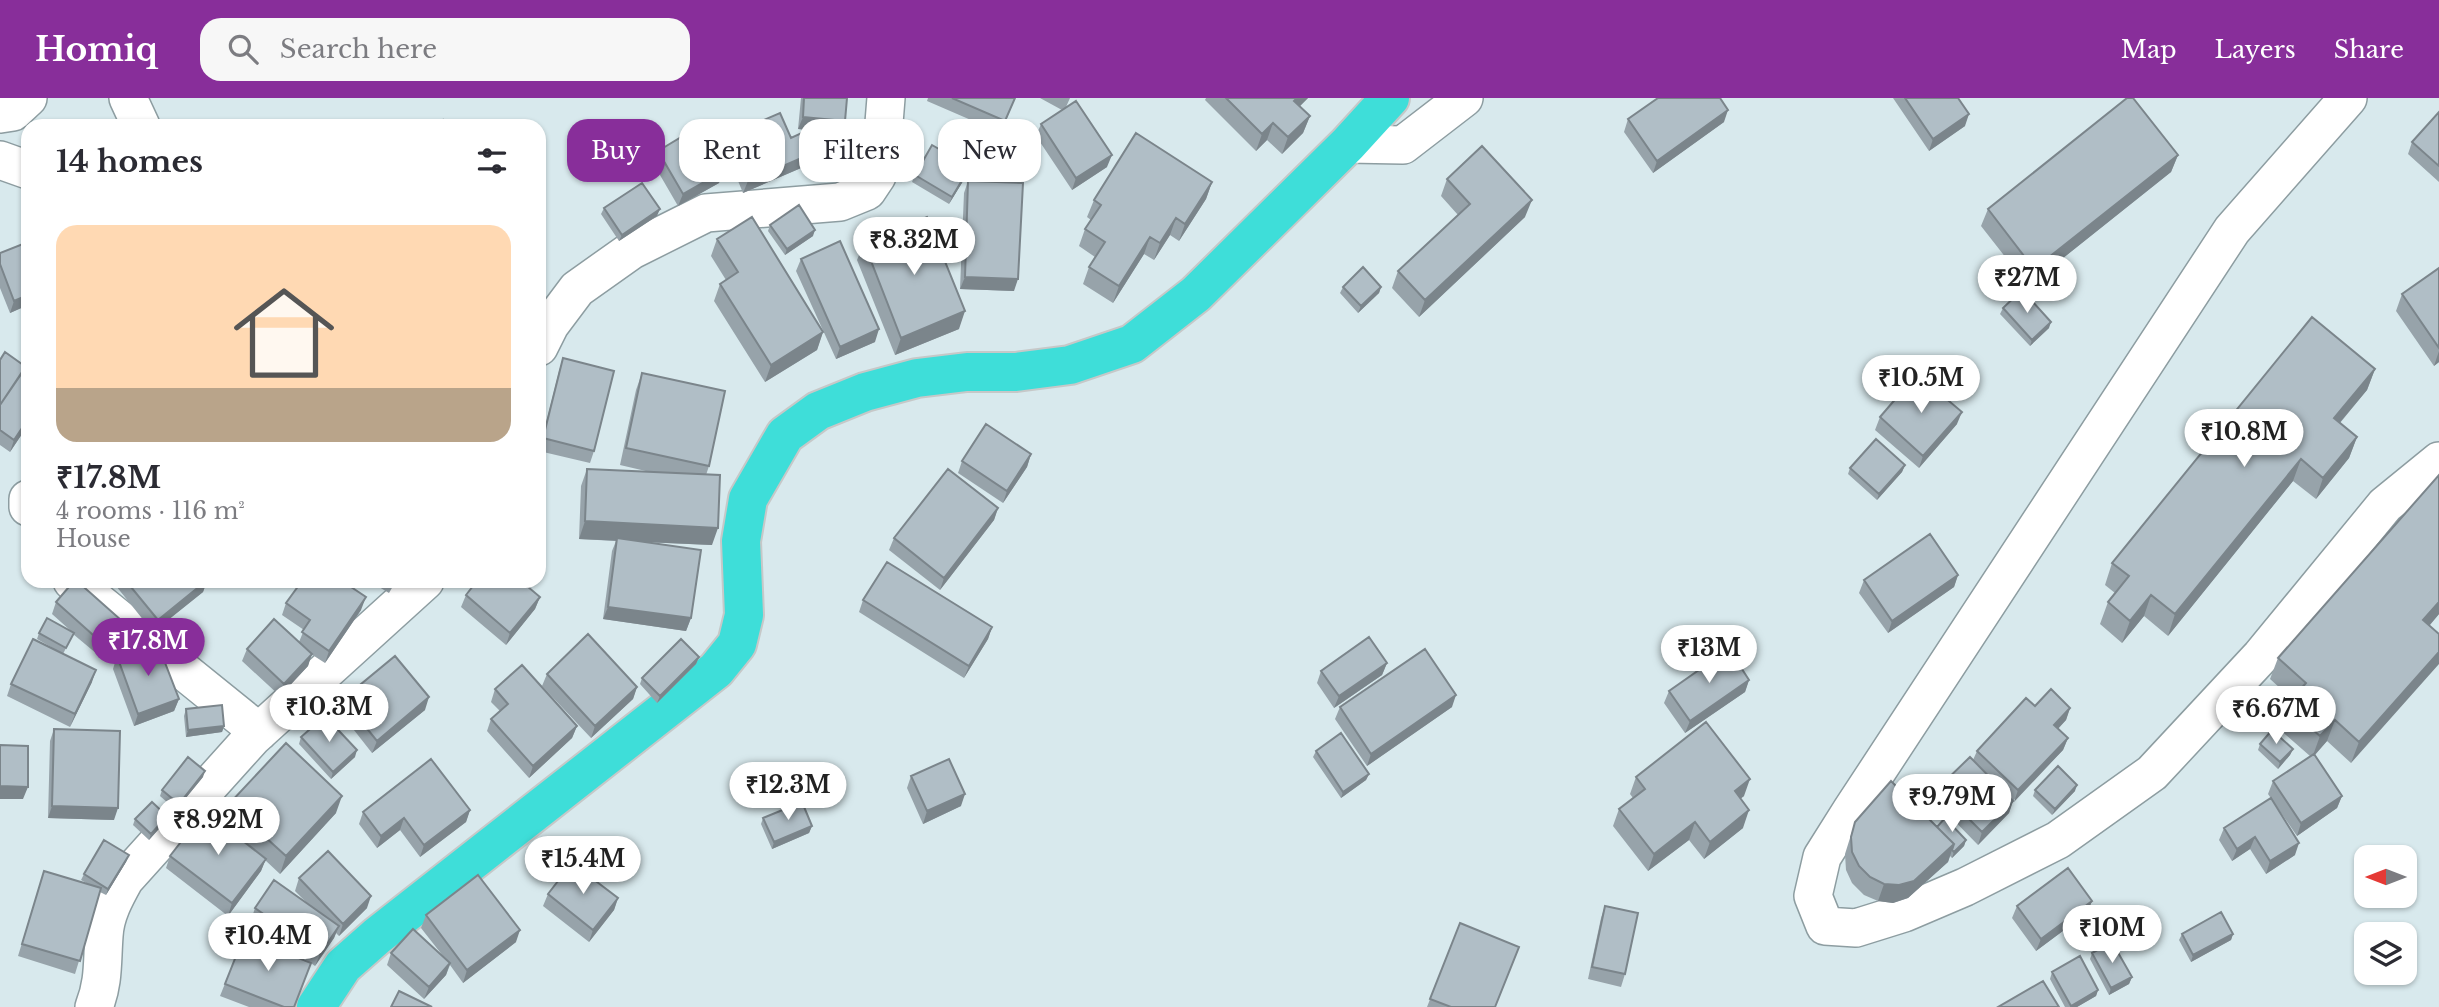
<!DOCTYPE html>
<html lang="en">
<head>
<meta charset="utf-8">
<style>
	:root { --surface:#fff; --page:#f7f7f7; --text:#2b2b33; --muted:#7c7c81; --line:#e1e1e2; --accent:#882e9a }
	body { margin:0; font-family:"Libre Baskerville",serif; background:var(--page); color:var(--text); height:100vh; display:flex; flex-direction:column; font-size:26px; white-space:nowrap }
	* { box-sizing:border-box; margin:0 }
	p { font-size:23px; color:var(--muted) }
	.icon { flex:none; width:38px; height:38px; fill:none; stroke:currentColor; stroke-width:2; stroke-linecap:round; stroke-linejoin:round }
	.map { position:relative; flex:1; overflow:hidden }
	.panel { position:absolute; left:21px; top:21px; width:525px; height:469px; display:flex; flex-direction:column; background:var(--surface); border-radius:21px; box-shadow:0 2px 5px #0004 }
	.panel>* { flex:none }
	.hud { position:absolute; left:567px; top:21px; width:665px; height:63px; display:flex; gap:14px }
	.needle { width:46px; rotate:270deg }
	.controls { position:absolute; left:2354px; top:747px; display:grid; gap:14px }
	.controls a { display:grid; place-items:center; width:63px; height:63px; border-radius:14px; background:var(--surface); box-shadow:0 2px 5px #0004; font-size:35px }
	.price { position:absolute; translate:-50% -60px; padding:0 16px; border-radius:24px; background:#fff; color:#222; font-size:23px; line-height:46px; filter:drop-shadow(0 2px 4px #0008) }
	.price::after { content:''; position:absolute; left:50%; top:42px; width:21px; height:16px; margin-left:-10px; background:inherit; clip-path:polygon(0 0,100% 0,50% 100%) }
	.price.active { background:var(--accent); color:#fff }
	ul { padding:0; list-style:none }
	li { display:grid; align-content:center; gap:14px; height:371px; padding:0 35px }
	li+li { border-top:2px solid var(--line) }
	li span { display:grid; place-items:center; height:217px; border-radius:21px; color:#555 }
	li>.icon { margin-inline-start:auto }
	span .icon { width:126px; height:126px; fill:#fffc; stroke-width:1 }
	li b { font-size:30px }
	h2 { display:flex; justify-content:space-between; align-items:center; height:84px; padding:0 35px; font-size:30px }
	.tag { padding:0 24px; border-radius:21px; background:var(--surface); box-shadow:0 2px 5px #0004; font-size:24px; line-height:63px }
	.tag.active { background:var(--accent); color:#fff }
	header { display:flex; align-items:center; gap:42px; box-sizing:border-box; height:98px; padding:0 35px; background:var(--accent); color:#fff }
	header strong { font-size:33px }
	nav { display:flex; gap:38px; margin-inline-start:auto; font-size:24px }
	.search { width:490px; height:63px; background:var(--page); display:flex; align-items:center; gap:18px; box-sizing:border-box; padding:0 24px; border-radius:21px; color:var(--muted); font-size:26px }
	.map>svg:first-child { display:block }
</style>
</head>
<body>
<header>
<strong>Homiq</strong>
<div class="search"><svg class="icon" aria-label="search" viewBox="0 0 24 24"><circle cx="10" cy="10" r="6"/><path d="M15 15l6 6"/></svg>Search here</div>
<nav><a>Map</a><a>Layers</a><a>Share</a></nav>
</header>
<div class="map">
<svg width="2439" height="909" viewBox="0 0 2439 909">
	<rect width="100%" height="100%" fill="#d8e9ed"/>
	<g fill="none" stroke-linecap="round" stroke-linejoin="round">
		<g stroke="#8d9da1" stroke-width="40">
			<path id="minor" d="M128,0L141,28
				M2348,0L2232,132L1851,713L1822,759L1813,798L1825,828L1856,830L1904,815L1965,789L2058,742L2152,675L2261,558L2385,407L2439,363
				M0,16L13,14L28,0
				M1348,46L1403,47L1464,0
				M0,62L28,72
				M539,249L550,227L577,191L632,152L706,115L840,104L867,93L877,78L881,62L886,0
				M28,401V409
				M72,483L259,634
				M94,909C104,884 102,864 104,838C105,817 115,799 125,781L252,640L425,483"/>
		</g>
		<g stroke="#c6c8c8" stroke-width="42">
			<path id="highway" d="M316,909L343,868L377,838L716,572L737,546L744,517L741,443L748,401L785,337L818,313L865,294L917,280L967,274H1016L1070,267L1132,246L1196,196L1348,46L1390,0"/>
		</g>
		<use href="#minor" stroke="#fff" stroke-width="37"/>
		<use href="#highway" stroke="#3eded9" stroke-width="38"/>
	</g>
	<path fill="#97a3aa" d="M801,0H847L841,35L820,33L827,49L822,61L743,95L724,49L729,37L791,40L808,32L798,31Z
		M928,0H1015L1001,35L927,3Z
		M1040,0H1070L1066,9L1107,69L1072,92L1036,38L1041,26L1062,12Z
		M1206,0H1308L1300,8L1310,18L1303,35L1282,56L1267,42L1256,53L1205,2Z
		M1893,0H1958L1965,28L1929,53Z
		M2439,14V84L2408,56L2412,44Z
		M1628,21L1724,24L1653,75L1624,34Z
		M658,53L723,73L719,85L678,108L653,65Z
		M2178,57L2171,74L2028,188L1981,128L1988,111Z
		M970,69L968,75L949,106L912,84L915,77Z
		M1447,81L1525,119L1419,219L1392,190L1398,173L1458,117L1441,98Z
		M968,83L1014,193L960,191L964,95Z
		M1212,84L1206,101L1179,143L1170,137L1154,162L1144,156L1113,205L1083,186L1089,169L1095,159L1079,148L1085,131L1091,122L1087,119L1094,102Z
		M28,102V130H26V106Z
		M604,110L657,118L619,143L601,116Z
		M770,127L813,138L785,157L768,133Z
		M717,141L823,234L817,252L765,284L714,203L720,186L726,182L711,158Z
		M864,145L959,231L895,257L857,162Z
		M0,155L28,207L10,215L0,190Z
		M801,161L875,244L836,261L796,173Z
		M2439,170V264L2434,268L2396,213L2402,196Z
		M1343,189H1381L1379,195L1358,215L1340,195Z
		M2003,210L2049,230L2030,248L2000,216Z
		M563,260L594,353L590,365L539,353L559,273Z
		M0,262L26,269L28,265V327L10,354L0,347Z
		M2375,271L2367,292L2340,325L2357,339L2349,360L2316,401L2293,383L2168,538L2144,518L2122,545L2100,526L2108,504L2115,495L2105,487L2112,465Z
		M642,275L709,368L706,377L712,447L641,444L691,520L686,533L603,521L612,453L616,443L579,441L581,388L587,371L650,374L620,367L636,292Z
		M1880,319L1957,326L1919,370L1875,332Z
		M1031,356L1027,369L1003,405L958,375L962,363Z
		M1905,367L1902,374L1877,402L1848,376L1850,370Z
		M2439,377V516L2430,527L2351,665L2327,643L2315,657L2342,698L2337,710L2297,738L2268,696L2273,683L2310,658L2278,630L2286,608L2292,601L2270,581L2278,560Z
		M998,410L994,422L940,492L889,452L894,440Z
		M1958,477L1954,489L1888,535L1859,495L1864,482Z
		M112,483H207L203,494L153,534Z
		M369,483H396L389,495Z
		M466,497L540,499L535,511L506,547L461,509Z
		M863,502L992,529L988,541L964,580L859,514Z
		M56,504L121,522L116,534L97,556L73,536L63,556L37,541L39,535L71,533L52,516Z
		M286,505L361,512L325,565L311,556L308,568L280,598L242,563L247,551L299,544L304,532L282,517Z
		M117,558L179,601L174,613L134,628L113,571Z
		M699,559L696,566L657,605L640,586L642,580Z
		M1387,565L1382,577L1334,610L1317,585L1321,573Z
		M547,576L637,589L633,601L591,640L542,588Z
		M1749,582L1745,594L1685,635L1664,605L1669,593Z
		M92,584L70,629L7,598L11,586Z
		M495,591L577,628L572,640L529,680L487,633L491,621L500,613L491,604Z
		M343,601L425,612L372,655L339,613Z
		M2035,608L2070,610L2066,622L2058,631L2068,640L2063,652L2013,703L2009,715L1978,747L1934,702L1938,690L1973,662L1977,653Z
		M1340,609H1452L1367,668L1335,621Z
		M186,611L224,628L222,634L186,639L184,618Z
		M54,631L114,722L48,720L50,643Z
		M301,639L355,659L331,681L299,646Z
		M2260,646L2293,651L2290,657L2278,671L2258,652Z
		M1316,653L1369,676L1366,682L1341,700L1313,659Z
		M911,678L961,708L923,726L907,690Z
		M203,679L176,712L160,698L162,692Z
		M1636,679L1744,698L1740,701L1743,730L1704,761L1689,742L1648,773L1613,728L1619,711L1633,700L1630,696Z
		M2035,692L2075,693L2052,717L2033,698Z
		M2271,700L2295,757L2266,776L2250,751L2232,763L2219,742L2224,730Z
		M229,706L336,715L280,776L265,762L261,773L228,818L166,770L170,758L252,750L223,723Z
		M470,712L466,724L420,759L400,732L377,750L359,726L363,714Z
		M763,720L812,728L809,735L772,751L761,726Z
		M135,721L165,724L149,742L133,727Z
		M1855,724L1966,742L1964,748L1952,760L1950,758L1948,764L1908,800L1893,805L1878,803L1864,797L1852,785L1846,772L1845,756Z
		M129,757L126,764L106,797L100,794L75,876L18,858L44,773L88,786L81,782L84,776Z
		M299,780L367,810L339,838L336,835L334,840L315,868L311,865L294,909H249L220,898L244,838L309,864L251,822L255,810L308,806L295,793Z
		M548,796L618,800L614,812L589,844L543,808Z
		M2092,803L2087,815L2036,853L2012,820L2017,808Z
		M1605,808L1625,876L1621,889L1588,881L1601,820Z
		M426,817L516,844L463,885L450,867L446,877L424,901L387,867L391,855L443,858L421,830Z
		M1460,825L1495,909H1427Z
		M2182,836H2233L2231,842L2191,864L2179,842Z
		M2092,855L2132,879L2129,886L2109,897L2090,861Z
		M2052,874L2098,892L2096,898L2077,909H2065L2050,881Z"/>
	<path fill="#7b858b" d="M1297,0H1308L1288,20L1294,3Z
		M1728,12L1724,24L1653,75L1657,63Z
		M1969,16L1965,28L1929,53L1933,41Z
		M1310,18L1303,35L1282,56L1288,39Z
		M803,19L845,23L841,35L798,31Z
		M1273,25L1267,42L1256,53L1262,36Z
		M827,49L822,61L743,95L748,83Z
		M1112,57L1107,69L1072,92L1076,80Z
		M2178,57L2171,74L2028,188L2034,171Z
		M970,69L968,75L949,106L952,99Z
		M723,73L719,85L678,108L683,96Z
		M1212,84L1206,101L1179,143L1185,126Z
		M1532,102L1525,119L1419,219L1425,202Z
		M660,111L657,118L619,143L622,137Z
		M1176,120L1170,137L1154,162L1160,145Z
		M815,132L813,138L785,157L787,151Z
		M1150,139L1144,156L1113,205L1119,188Z
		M965,179L1018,181L1014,193L960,191Z
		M1381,189L1379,195L1358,215L1361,208Z
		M28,197V207L10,215L14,203Z
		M965,213L959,231L895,257L901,240Z
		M2051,224L2049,230L2030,248L2032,242Z
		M879,231L875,244L836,261L840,249Z
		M823,234L817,252L765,284L771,267Z
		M2439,253V264L2434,268Z
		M2375,271L2367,292L2326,341L2334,320Z
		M1962,314L1957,326L1919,370L1923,358Z
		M28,321V327L10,354L14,342Z
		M2357,339L2349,360L2316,401L2323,380Z
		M1031,356L1027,369L1003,405L1007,393Z
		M2301,361L2293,383L2168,538L2175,516Z
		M1905,367L1902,374L1877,402L1879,396Z
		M998,410L994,422L940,492L944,480Z
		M585,423L718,430L712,447L579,441Z
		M1958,477L1954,489L1888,535L1892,523Z
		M206,483H207L203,494L153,534L158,522Z
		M2151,497L2144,518L2122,545L2130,523Z
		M366,499L361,512L325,565L329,553Z
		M540,499L535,511L506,547L510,535Z
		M2439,504V516L2416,543L2423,522Z
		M608,509L691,520L686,533L603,521Z
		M121,522L116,534L97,556L101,544Z
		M992,529L988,541L964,580L969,568Z
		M2439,554V566L2351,665L2359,644Z
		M312,556L308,568L280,598L284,586Z
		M699,559L696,566L657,605L660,598Z
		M1387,565L1382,577L1334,610L1339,598Z
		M96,572L92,584L70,629L75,616Z
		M1749,582L1745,594L1685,635L1690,623Z
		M637,589L633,601L591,640L595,628Z
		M1456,597L1452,609L1367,668L1371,656Z
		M429,599L425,612L372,655L377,643Z
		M179,601L174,613L134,628L138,616Z
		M2070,610L2066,622L2050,639L2054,627Z
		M2335,622L2327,643L2312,660L2320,638Z
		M224,628L222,634L186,639L188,632Z
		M577,628L572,640L529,680L533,668Z
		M2068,640L2063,652L2014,704L2018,692Z
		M2293,651L2290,657L2278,671L2280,664Z
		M357,652L355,659L331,681L333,674Z
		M205,673L203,679L176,712L179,706Z
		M1369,676L1366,682L1341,700L1343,694Z
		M1750,681L1744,698L1728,710L1735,693Z
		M2077,687L2075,693L2052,717L2055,711Z
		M0,688L28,689L23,701H0Z
		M965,696L961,708L923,726L927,713Z
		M342,698L336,715L280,776L286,758Z
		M2342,698L2337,710L2297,738L2301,725Z
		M2013,703L2009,715L1978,747L1982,734Z
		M52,708L118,710L114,722L48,720Z
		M470,712L466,724L420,759L424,747Z
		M1749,712L1743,730L1704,761L1710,744Z
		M167,718L165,724L149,742L151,736Z
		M404,720L400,732L377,750L381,738Z
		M1695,724L1689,742L1648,773L1654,756Z
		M812,728L809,735L772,751L774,744Z
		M2255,739L2250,751L2232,763L2237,751Z
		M1966,742L1964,748L1952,760L1954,754Z
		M2299,745L2295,757L2266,776L2270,763Z
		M1954,746L1948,764L1908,800L1893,805L1878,803L1884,786Z
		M129,757L126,764L106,797L108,791Z
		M266,761L261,773L228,818L232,805Z
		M371,798L367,810L339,838L343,826Z
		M618,800L614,812L589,844L593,832Z
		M2092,803L2087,815L2036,853L2041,841Z
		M339,828L334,840L315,868L320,856Z
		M520,832L516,844L463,885L467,872Z
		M2233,836L2231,842L2191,864L2193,857Z
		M450,865L446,877L424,901L429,889Z
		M2132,879L2129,886L2109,897L2111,890Z
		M2098,892L2096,898L2077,909H2070Z"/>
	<path fill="#b0bec6" stroke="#7b858b" stroke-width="2" d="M804,0H847L845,23L803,19Z
		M952,0H1015L1005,23Z
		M1226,0H1297L1294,3L1310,18L1288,39L1273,25L1262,36Z
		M1658,0H1720L1728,12L1657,63L1628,21Z
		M1905,0H1958L1969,16L1933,41Z
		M2127,0H2133L2178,57L2034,171L1988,111Z
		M1076,3L1112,57L1076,80L1041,26Z
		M2439,14V68L2412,44Z
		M780,15L791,40L817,28L827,49L748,83L729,37Z
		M443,22L446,28H433Z
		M698,29L723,73L683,96L658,53Z
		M1136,35L1212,84L1185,126L1176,120L1160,145L1150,139L1119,188L1089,169L1105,144L1085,131L1101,107L1094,102Z
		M932,47L970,69L952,99L915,77Z
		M1482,48L1532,102L1425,202L1398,173L1470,106L1447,81Z
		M968,83L1023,85L1018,181L965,179Z
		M642,85L660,111L622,137L604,110Z
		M799,107L815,132L787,151L770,127Z
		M752,119L823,234L771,267L720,186L738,174L717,141Z
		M927,119L965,213L901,240L864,145Z
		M840,143L879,231L840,249L801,161Z
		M28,144V197L14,203L0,166V155Z
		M1363,169L1381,189L1361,208L1343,189Z
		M2439,170V250L2402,196Z
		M2022,192L2051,224L2032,242L2003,210Z
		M2312,219L2375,271L2334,320L2357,339L2323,380L2301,361L2175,516L2151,497L2130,523L2108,504L2129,478L2112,465Z
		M5,254L26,269L0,307V262Z
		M563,260L614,273L594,353L543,340Z
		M28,265V321L14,342L0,332V307Z
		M642,275L725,293L709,368L626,350Z
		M1917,276L1962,314L1923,358L1880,319Z
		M986,326L1031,356L1007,393L962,363Z
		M1876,341L1905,367L1879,396L1850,370Z
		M587,371L720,377L718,430L585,423Z
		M948,371L998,410L944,480L894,440Z
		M2439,377V504L2423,522L2439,536V554L2359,644L2335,622L2320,638L2286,608L2306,585L2278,560Z
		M1930,436L1958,477L1892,523L1864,482Z
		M617,440L701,452L691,520L608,509Z
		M887,464L992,529L969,568L863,502Z
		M74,483H77L121,522L101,544L56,504Z
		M126,483H206L158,522Z
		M302,483H342L366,499L329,553L302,534L310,522L286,505Z
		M477,483H521L540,499L510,535L466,497Z
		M47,520L74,535L66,550L39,535Z
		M274,521L312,556L284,586L247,551Z
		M588,536L637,589L595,628L547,576Z
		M1369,539L1387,565L1339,598L1321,573Z
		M33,541L96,572L75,616L11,586Z
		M681,541L699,559L660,598L642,580Z
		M157,544L179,601L138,616L117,558Z
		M1425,551L1456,597L1371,656L1340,609Z
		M1729,551L1749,582L1690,623L1669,593Z
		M395,558L429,599L377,643L343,601Z
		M522,567L577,628L533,668L491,621L508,606L495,591Z
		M2051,591L2070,610L2054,627L2068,640L2018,692L1977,653L2026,600L2035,608Z
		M222,607L224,628L188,632L186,611Z
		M325,618L357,652L333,674L301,639Z
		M1706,624L1750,681L1735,693L1749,712L1710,744L1695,724L1654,756L1619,711L1645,691L1636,679Z
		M54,631L120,633L118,710L52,708Z
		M2272,632L2293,651L2280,664L2260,646Z
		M1341,635L1369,676L1343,694L1316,653Z
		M286,645L342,698L286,758L229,706Z
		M0,647L28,648V689L0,688Z
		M2314,656L2342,698L2301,725L2273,683Z
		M188,659L205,673L179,706L162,692Z
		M1970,659L2013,703L1982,734L1938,690Z
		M431,661L470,712L424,747L404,720L381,738L363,714Z
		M949,661L965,696L927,713L911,678Z
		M2058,668L2077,687L2055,711L2035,692Z
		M1891,683L1954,746L1914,783L1899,787L1884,786L1870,779L1859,768L1852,754L1851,739L1855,724Z
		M2271,700L2299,745L2270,763L2255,739L2237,751L2224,730Z
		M152,704L167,718L151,736L135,721Z
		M802,704L812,728L774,744L763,720Z
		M205,713L266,761L232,805L170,758Z
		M1945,720L1966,742L1954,754L1952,752L1954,746L1937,729Z
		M104,742L129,757L108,791L84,776Z
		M328,753L371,798L343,826L299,780Z
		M572,765L618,800L593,832L548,796Z
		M2068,770L2092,803L2041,841L2017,808Z
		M44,773L101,790L80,863L22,846Z
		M478,777L520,832L467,872L426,817Z
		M274,782L339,828L320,856L255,810Z
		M1605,808L1638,815L1625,876L1592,869Z
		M2221,814L2233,836L2193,857L2182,836Z
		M1460,825L1519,849L1495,909H1451L1430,901Z
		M413,831L450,865L429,889L391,855Z
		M244,838L311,865L294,909H284L225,886Z
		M2112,844L2132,879L2111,890L2092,855Z
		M2080,858L2098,892L2071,908L2052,874Z
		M2043,883L2059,909H1998Z
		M399,893L432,909H391Z"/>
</svg>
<div class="controls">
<a><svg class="needle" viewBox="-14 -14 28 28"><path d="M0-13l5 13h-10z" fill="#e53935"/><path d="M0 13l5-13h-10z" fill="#7c7c81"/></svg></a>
<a><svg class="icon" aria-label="layers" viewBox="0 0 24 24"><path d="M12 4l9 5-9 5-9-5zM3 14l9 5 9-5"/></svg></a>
</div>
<b class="price" style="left:914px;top:179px">₹8.32M</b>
<b class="price" style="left:2027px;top:217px">₹27M</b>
<b class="price" style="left:1921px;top:317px">₹10.5M</b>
<b class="price" style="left:2244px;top:371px">₹10.8M</b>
<b class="price active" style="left:148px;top:580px">₹17.8M</b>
<b class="price" style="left:1709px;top:587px">₹13M</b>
<b class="price" style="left:329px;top:646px">₹10.3M</b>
<b class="price" style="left:2276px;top:648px">₹6.67M</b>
<b class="price" style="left:788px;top:724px">₹12.3M</b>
<b class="price" style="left:1952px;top:736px">₹9.79M</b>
<b class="price" style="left:218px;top:759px">₹8.92M</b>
<b class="price" style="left:583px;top:798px">₹15.4M</b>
<b class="price" style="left:2112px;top:867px">₹10M</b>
<b class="price" style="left:268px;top:875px">₹10.4M</b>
<div class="hud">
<a class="tag active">Buy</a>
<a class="tag">Rent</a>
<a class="tag">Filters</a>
<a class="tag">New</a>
</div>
<section class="panel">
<h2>14 homes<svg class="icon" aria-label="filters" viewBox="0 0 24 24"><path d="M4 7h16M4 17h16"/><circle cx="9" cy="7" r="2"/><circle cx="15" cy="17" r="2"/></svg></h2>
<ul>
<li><span style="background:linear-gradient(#ffd9b3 75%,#b9a48a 0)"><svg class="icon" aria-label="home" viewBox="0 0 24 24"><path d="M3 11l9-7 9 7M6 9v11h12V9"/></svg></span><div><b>₹17.8M</b><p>4 rooms · 116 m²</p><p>House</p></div></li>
</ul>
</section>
</div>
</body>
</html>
